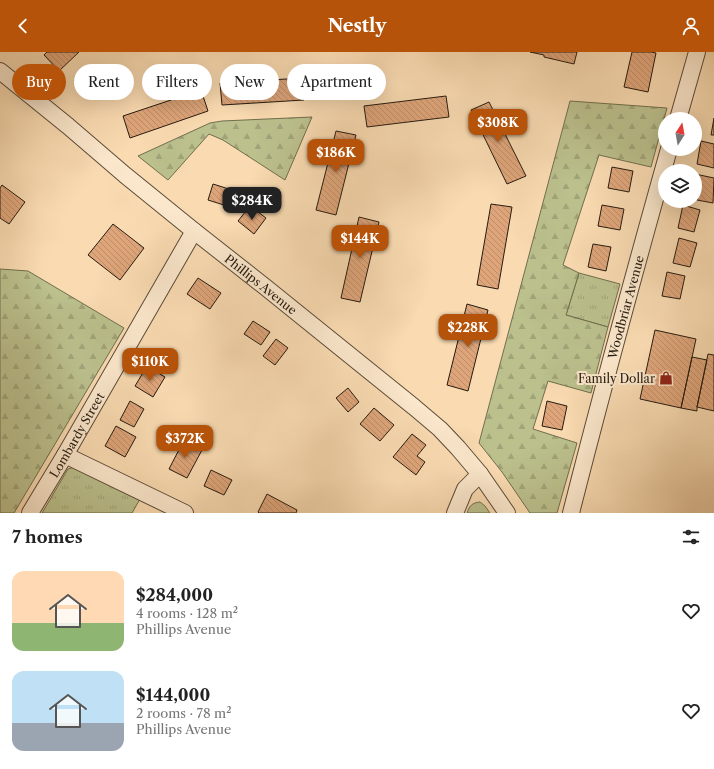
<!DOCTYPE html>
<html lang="en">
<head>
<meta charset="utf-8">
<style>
	:root { --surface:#fff; --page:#f2f2f2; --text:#222; --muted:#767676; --accent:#b45309 }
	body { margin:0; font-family:"Libre Caslon Text",serif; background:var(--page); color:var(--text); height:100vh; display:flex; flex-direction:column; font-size:15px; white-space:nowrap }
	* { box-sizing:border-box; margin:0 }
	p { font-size:13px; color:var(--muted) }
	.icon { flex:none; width:22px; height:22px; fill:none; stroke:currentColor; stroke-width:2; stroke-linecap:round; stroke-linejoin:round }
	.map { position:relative; height:461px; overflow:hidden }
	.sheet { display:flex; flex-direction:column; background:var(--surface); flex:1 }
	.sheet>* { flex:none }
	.guide { position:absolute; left:12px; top:12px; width:400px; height:36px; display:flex; gap:8px }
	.needle { width:26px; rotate:11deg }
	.tools { position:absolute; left:658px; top:60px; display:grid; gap:8px }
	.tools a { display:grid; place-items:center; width:44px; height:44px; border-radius:50%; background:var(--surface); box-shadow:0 4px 16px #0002; font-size:20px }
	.price { position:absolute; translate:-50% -34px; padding:0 9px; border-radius:8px; background:var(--accent); color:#fff; font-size:13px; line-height:26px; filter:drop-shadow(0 1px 2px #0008) }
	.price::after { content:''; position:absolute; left:50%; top:24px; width:12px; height:9px; margin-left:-6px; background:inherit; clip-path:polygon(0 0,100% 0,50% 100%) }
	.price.on { background:#222; color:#fff }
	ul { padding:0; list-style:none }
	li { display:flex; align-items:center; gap:12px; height:100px; padding:0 12px }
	li span { display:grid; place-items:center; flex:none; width:112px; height:80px; border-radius:12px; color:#555 }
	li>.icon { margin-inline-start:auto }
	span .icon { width:48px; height:48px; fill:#fffc; stroke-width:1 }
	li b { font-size:17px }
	h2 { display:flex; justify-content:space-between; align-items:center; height:48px; padding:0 12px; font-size:17px }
	.pill { padding:0 14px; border-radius:18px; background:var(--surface); box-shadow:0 4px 16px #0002; font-size:14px; line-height:36px }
	.pill.on { background:var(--accent); color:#fff }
	header { display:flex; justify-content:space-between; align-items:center; height:52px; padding:0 12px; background:var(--accent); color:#fff; font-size:18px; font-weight:800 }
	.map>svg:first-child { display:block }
</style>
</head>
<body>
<header><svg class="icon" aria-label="back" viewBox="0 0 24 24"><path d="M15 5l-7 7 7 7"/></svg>Nestly<svg class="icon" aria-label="person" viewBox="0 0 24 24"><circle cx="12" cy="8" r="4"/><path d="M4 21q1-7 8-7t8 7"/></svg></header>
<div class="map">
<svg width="714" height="461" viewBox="0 0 714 461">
	<defs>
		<pattern id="grass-tufts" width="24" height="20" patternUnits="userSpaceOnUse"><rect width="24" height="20" fill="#bbc08d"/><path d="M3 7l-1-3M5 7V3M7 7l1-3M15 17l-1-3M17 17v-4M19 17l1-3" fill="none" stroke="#a1a479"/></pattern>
		<pattern id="forest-firs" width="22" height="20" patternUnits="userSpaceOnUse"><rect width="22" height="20" fill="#bbc08d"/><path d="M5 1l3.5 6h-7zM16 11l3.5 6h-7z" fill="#a1a479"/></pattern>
		<pattern id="building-back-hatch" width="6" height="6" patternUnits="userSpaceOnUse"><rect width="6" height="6" fill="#dea57a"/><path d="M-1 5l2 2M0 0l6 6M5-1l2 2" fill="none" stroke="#be8d68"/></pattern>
	</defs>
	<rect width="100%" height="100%" fill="#f9dab1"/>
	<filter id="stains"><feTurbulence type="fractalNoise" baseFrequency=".005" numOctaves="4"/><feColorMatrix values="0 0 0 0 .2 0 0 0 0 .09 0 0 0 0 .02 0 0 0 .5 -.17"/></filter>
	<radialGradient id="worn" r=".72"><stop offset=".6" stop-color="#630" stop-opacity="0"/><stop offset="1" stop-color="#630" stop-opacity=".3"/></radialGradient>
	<path fill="url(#grass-tufts)" stroke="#706e4e" d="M579,221L620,232L608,275L566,263Z
		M75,415L140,447L132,461H42L68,417Z"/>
	<path fill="url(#forest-firs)" stroke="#706e4e" d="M570,49L667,56L651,115L599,103L563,213L579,221L566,263L608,275L591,341L548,329L533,377L577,391L557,461H530L502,420L479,391Z
		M312,65L285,128L223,88L209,82L168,128L138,104L210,71L222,69Z
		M0,217L28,219L124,276L14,461H0Z"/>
	<path fill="#bbc08d" stroke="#706e4e" d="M480,450L485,454L490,461H467C470,453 472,451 480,450Z"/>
	<path fill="url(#building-back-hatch)" stroke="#261b10" d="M47,0H79L59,19L44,3Z
		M530,0H577L574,12L544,5V3Z
		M632,0H651L656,1L648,40L624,35Z
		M303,26L304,48L222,53L220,31Z
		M201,38L208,59L130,86L123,64Z
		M446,44L449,65L367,75L364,54Z
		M489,50L526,124L507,132L471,58Z
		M714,66V83H711Z
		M336,79L356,83L336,163L316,158Z
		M701,89L714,92V116L697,112Z
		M612,115L633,119L629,140L608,136Z
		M695,122L714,126L713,151L697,148L699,139L695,138Z
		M213,132L232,138L227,154L208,148Z
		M2,133L25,150L9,172L0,166V136Z
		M491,152L512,155L498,237L477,233Z
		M602,153L624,157L620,178L598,174Z
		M683,153L700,158L694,180L678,176Z
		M254,157L266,166L254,182L238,169L246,159L250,162Z
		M359,165L379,170L360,250L341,246Z
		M113,172L144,196L120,228L88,203Z
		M679,186L697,191L690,215L673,211Z
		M593,192L611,195L606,219L588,215Z
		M667,220L685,224L680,247L662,244Z
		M198,226L221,241L210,257L187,242Z
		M467,252L488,258L468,339L447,333Z
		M253,269L270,280L261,293L244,282Z
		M655,278L696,287L681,356L640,347Z
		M276,287L288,296L275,313L263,304Z
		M708,302L714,303V359L697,355Z
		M692,305L707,308L697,355V359L681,356Z
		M147,314L165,325L153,345L135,334Z
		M348,336L359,350L348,360L336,346Z
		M130,349L144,357L134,375L120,368Z
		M547,349L567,354L562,378L542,374Z
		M374,356L394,373L380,389L360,372Z
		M116,374L136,385L125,405L105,394Z
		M412,382L426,393L417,404L425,410L416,423L393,405Z
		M184,388L202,398L187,426L169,417Z
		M211,418L232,428L224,443L204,434Z
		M267,442L297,458L296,461H259L258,460Z"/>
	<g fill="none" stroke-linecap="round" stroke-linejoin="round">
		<g stroke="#5b4b38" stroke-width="18">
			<g id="minor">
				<path id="s1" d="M0,19L68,74L125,123L194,179L264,234L414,355L440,377L458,396L480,422L507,461"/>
				<path d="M678,67L697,0"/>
				<path d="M65,403L185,461"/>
				<path id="s2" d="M30,461L65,403L194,179"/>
				<path d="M455,461L465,437L480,422"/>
				<path id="s3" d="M571,461C602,339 635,218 669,97"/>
			</g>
		</g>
		<use href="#minor" stroke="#fbe7cc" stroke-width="16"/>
	</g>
	<defs>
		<g id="shop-bare" transform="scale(1.08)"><path d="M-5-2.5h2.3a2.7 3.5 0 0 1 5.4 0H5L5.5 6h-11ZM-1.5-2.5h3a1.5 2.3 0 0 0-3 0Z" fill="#8f2418" stroke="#fbe7cc" stroke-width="2.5" paint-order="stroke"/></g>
	</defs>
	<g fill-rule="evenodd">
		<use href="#shop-bare" x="666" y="326"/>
	</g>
	<g text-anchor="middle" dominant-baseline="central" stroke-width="4" stroke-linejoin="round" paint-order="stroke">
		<g font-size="12" fill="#261b10" stroke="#fbe7cc">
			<text stroke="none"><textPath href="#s1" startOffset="337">Phillips Avenue</textPath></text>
			<text stroke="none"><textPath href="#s3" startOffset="213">Woodbriar Avenue</textPath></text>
			<text stroke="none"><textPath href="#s2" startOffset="91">Lombardy Street</textPath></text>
		</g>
		<g font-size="12" fill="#261b10" stroke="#fbe7cc" text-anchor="end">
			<text x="655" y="326">Family Dollar</text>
		</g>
	</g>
	<rect width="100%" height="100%" filter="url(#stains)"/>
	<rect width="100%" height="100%" fill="url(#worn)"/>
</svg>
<div class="tools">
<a><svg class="needle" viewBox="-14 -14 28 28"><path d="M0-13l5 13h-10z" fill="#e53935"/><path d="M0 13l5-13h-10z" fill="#767676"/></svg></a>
<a><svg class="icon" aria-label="layers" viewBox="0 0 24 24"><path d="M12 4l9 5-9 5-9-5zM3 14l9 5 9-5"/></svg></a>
</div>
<b class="price" style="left:498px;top:91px">$308K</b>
<b class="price" style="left:336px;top:121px">$186K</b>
<b class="price on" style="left:252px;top:169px">$284K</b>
<b class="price" style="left:360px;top:207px">$144K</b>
<b class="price" style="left:468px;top:296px">$228K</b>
<b class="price" style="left:150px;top:330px">$110K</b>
<b class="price" style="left:185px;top:407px">$372K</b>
<div class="guide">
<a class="pill on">Buy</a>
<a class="pill">Rent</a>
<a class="pill">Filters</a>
<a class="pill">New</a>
<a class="pill">Apartment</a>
</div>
</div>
<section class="sheet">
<h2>7 homes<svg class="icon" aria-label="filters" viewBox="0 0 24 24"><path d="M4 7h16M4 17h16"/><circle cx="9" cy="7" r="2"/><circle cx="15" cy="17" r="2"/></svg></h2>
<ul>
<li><span style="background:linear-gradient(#ffd9b3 65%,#8fb573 0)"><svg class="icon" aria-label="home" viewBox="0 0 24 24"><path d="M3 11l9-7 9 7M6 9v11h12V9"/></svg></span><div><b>$284,000</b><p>4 rooms · 128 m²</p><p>Phillips Avenue</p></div><svg class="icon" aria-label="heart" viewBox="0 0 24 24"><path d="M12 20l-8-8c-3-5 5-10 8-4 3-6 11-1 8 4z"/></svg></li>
<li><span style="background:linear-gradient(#bfe0f5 65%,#9aa5b1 0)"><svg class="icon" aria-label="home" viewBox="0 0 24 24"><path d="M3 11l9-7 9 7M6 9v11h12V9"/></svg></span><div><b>$144,000</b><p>2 rooms · 78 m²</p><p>Phillips Avenue</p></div><svg class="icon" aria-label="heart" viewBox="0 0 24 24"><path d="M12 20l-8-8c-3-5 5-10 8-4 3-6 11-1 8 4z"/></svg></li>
</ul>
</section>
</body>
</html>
